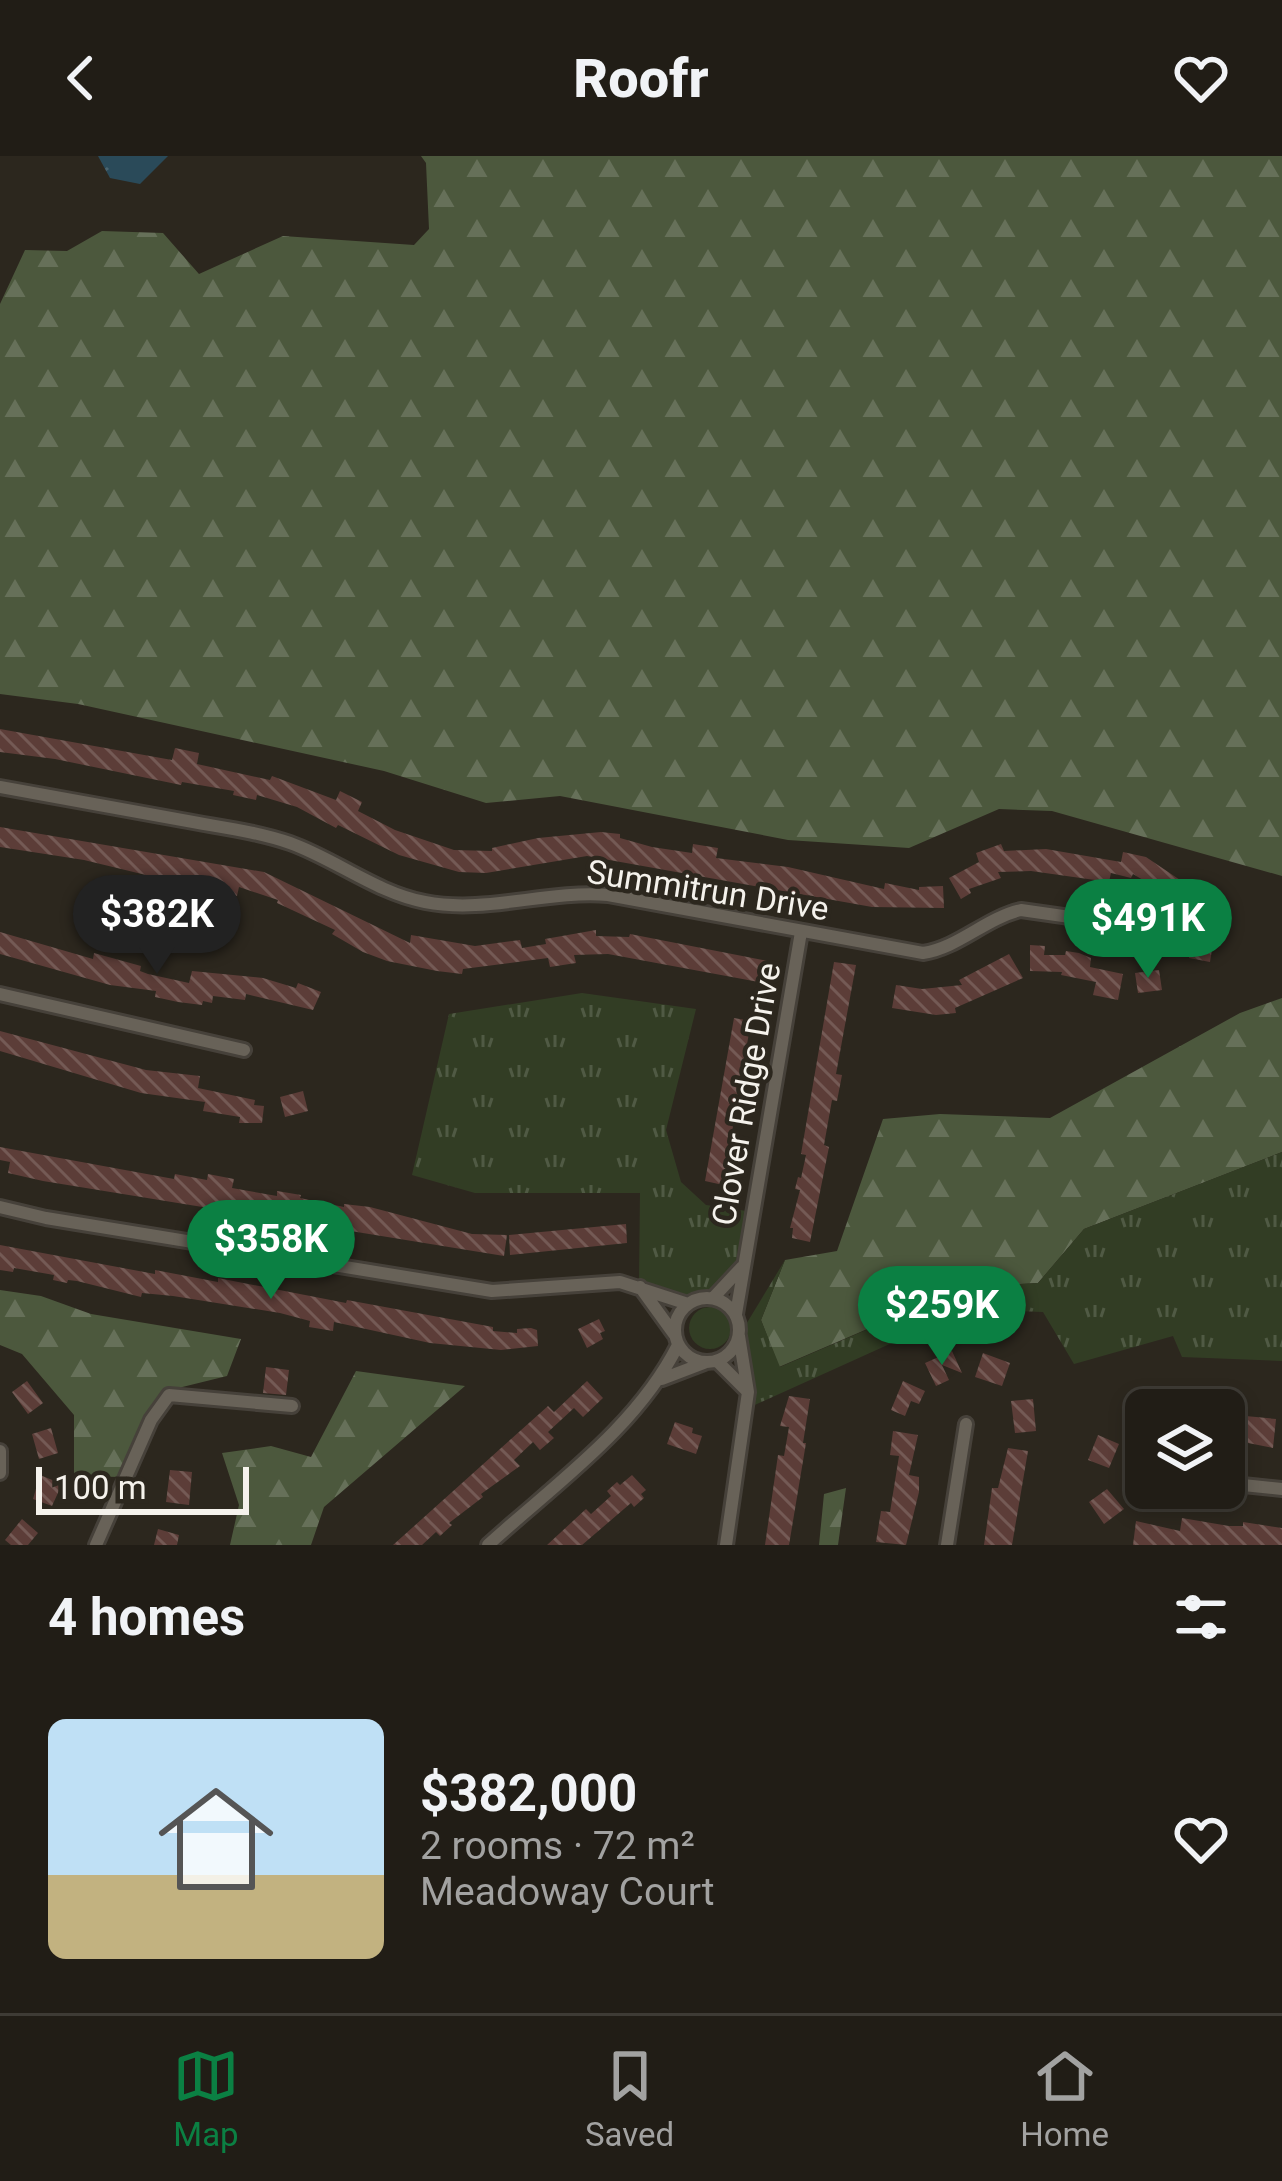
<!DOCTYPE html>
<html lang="en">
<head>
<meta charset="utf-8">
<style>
	:root { --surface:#211d16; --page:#2d2a23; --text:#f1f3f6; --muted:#a2a2a1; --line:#3e3b35; --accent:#0b8043 }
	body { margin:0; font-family:Roboto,sans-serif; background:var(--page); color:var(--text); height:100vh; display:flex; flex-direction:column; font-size:45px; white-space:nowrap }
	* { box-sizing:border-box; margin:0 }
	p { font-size:39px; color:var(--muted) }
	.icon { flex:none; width:66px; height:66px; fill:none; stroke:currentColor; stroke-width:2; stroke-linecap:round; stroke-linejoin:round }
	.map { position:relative; height:1389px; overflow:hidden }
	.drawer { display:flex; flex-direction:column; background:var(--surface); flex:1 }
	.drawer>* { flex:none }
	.fabs { position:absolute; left:1125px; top:1233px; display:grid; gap:24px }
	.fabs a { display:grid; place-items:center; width:120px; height:120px; border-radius:18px; background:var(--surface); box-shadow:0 6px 18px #0003,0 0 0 3px var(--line); font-size:60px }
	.scale { position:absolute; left:36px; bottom:30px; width:213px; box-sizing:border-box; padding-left:12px; border:6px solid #f5f2ec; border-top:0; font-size:33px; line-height:42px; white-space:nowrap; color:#f5f2ec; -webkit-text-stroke:9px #2c271e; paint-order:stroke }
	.price { position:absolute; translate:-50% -102px; padding:0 27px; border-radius:42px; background:var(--accent); color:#fff; font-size:39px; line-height:78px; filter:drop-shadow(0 3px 6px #0008) }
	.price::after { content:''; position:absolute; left:50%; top:72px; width:36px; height:27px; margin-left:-18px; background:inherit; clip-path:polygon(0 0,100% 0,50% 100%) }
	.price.active { background:#222; color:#fff }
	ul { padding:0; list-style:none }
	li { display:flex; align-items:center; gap:36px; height:300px; padding:0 48px }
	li+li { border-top:3px solid var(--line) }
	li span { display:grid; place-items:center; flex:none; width:336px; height:240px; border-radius:18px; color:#555 }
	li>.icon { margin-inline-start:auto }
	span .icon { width:144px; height:144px; fill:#fffc; stroke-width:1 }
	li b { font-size:51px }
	h2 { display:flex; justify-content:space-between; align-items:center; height:144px; padding:0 48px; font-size:51px }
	header { display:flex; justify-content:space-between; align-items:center; height:156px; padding:0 48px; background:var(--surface); font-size:54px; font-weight:800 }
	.dock { display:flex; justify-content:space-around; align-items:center; height:168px; border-top:3px solid var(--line); background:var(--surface); font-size:33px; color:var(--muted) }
	.dock a { display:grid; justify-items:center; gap:6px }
	.dock .active { color:var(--accent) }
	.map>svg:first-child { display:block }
</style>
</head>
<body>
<header><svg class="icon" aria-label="back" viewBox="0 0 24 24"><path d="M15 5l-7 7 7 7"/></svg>Roofr<svg class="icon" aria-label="heart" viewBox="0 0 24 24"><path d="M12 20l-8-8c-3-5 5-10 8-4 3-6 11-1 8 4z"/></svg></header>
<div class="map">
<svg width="1282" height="1389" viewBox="0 0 1282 1389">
	<defs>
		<pattern id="forest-firs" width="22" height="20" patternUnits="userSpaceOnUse" patternTransform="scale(3)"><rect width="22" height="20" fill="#4c583d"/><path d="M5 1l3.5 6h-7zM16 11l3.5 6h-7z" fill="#667059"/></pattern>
		<pattern id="park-tufts" width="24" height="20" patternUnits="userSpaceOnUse" patternTransform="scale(3)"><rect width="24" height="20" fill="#323d24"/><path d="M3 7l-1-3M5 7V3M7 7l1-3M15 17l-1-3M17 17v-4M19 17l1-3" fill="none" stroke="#505a44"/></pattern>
		<pattern id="water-ripples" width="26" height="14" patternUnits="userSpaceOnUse" patternTransform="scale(3)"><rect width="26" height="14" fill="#2a4a59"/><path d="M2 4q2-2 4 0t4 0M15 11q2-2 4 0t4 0" fill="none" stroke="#4a6571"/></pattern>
		<pattern id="building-back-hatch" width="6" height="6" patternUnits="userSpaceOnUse" patternTransform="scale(3)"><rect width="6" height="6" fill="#5c3d38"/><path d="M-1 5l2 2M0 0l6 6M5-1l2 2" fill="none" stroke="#745a55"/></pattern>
	</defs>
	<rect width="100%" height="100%" fill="#2c271e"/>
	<path fill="#323d24" d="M689 1172a21 21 0 1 1 42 0a21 21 0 1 1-42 0Z"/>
	<path fill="url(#forest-firs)" d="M421,0H1282V720L1052,655L999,653L909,692L788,684L560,640L486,647L384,615L78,548L0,538V148L25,94L67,95L102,75L163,77L199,118L283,80L414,89L429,73L426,7Z
		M1282,842V996L1084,1073L1038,1127L965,1131L779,1211L761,1164L785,1104L837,1095L883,963L940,958L1050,962L1240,857Z
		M0,1134L41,1140L91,1158L241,1183L227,1220L162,1236L121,1321L74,1320V1259L22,1198L0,1189Z
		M356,1215L465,1230L324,1351L311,1389H230L239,1349L222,1297L271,1290L311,1301Z
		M846,1332L838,1389H819L824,1338Z"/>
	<path fill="url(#park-tufts)" d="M582,837L696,853L666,974L681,1026L706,1049L753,1056L743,1110L713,1142L688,1148L639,1130L640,1037H475L412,1019L449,858Z
		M1282,996V1205L1182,1201L1173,1180L1074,1208L1043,1156L967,1153L746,1253L739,1180L785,1104L761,1164L780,1211L966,1131L1038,1127L1084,1073Z"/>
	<path fill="url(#water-ripples)" d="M98,0H168L140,28L110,22Z"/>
	<path fill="url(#building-back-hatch)" d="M0,573L172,604L175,592L199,597L197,608L270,624L272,620L336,644L340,635L362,646L358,655L395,674L454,694L492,695V692L538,682L601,676L620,678V682L652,691L692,697L693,688L718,692L716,702L788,711L884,733L885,727L919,734V731L943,730L944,752L872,751L587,700L486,717L459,716L399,699L338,669L336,672L297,651L257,639L256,644L233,639L234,635L182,626L181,629L55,603L0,596Z
		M0,671L264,716L410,787L411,779L475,790L520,784L522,792L546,788L545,783L596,774V780L629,781L630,778L773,806L769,828L608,798L574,799L576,807L550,811L548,802L463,813L462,818L437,815L387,805L363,796L332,778L335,774L277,747L278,744L239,731L237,740L213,734V731L150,724V720L84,704L0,691Z
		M1001,688L1004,695L1046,693L1121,706L1123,696L1146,701L1183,726L1173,742L1133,718L1131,722L1111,717L1109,726L1031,715L998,716L1001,722L969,733L971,737L961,743L949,722L979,706L976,697Z
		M1208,732L1219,755L1197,765L1185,742Z
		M0,776L93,803L94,797L141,810L140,815L148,818L189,827L192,815L263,822L296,832L298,827L321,836L313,854L246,838L245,844L213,840L212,847L203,845L202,849L178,846L155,841L156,835L110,829L0,798Z
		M1191,776L1214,781L1210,806L1189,802Z
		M1030,789L1045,790L1044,799H1065L1066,795L1079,797L1091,802L1090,811L1123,818L1118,844L1093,839L1096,826L1061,819L1062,816L1030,815Z
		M1009,798L1023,822L955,852L956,857L936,859L892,852L896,829L922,833L962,829L959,824Z
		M834,806L856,809L836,918L842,919L837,945L832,944L824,989L829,991L810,1086L792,1082L793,1072H790L800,1034L795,1033L798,1021L801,1022L806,999L801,998Z
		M1159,814L1162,834L1138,837L1135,817Z
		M734,862L751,865L723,1029L705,1025Z
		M0,875L146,914L200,920L198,932L255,944L254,949L264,950L262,967H239L240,961L203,955L205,946L141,937L0,895Z
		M303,935L308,955L285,961L280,941Z
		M0,991L174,1023L175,1018L207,1024L208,1018L234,1023L232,1032L277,1040V1035L301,1039L300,1042L344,1051V1048L370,1051L472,1078L507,1079L504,1100L43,1025L8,1017L10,1006L0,1004Z
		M626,1068L627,1087L510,1099L509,1079Z
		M0,1089L155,1118V1114L218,1126V1122L346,1147L347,1144L493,1171V1175L517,1177V1173L531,1172L537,1174L538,1190L501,1194L430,1187L334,1166L333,1175L309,1171L310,1165L280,1157L173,1140L142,1137L141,1141L77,1125L68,1124L67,1127L53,1124L54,1119L14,1112L13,1116L0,1114Z
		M599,1163L605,1175L600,1177L603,1183L587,1192L578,1173Z
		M952,1195L962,1217L942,1209L949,1224L936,1230L925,1207Z
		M983,1197L1010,1207L1002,1230L975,1221Z
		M266,1211L289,1214L286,1239L263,1237Z
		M27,1225L43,1247L28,1258L12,1236Z
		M587,1225L603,1242L583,1261L574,1252L548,1276L554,1282L540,1294L533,1286L514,1304L520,1310L481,1338L483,1341L449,1367L452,1369L440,1380L436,1376L422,1389H393L548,1250L554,1256Z
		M903,1225L925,1235L919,1248L911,1245L905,1260L891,1254Z
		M1162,1238L1164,1254H1146V1269L1129,1272L1125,1244Z
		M789,1240L810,1243L803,1287H806L789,1389H765L778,1299L784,1300L789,1271L780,1270Z
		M1033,1243L1036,1275L1015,1277L1011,1245Z
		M1235,1259L1276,1263L1273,1292L1233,1284Z
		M675,1266L693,1272L692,1277L702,1280L696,1298L667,1288Z
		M51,1272L58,1297L39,1303L32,1278Z
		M893,1275L918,1279L909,1319L919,1321V1336L906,1389L876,1386L881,1355L890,1356L899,1300L890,1299Z
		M1098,1279L1119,1288L1109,1312L1088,1304Z
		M1008,1292L1028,1295L1012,1389H984L992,1332H998Z
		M170,1314L192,1316L189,1349L166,1346Z
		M40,1319L62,1328L52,1350L33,1343Z
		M632,1319L646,1334L641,1338L644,1342L634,1351L631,1347L582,1389H547L586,1353L591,1358L611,1340L607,1335L617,1326L620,1329Z
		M1107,1333L1124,1353L1104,1368L1089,1346Z
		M1182,1362L1229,1370H1243V1366L1282,1372V1389H1133L1136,1365L1180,1375Z
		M22,1363L38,1377L28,1389H11L5,1384Z
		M158,1373L179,1379L177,1389H154Z"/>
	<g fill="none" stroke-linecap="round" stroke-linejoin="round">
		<g stroke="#46413a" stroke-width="18">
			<path id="street" d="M0,631C61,642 121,653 182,664C218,671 255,675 290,687C335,703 377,737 425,746C486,758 546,734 608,739L923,797C958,792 986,762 1021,754L1126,769
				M0,838L244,894
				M0,1051L46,1062L492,1135L620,1126L688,1148
				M640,1131L674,1178
				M675 1174a32 32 0 1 1 64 0a32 32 0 1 1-64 0Z
				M713,1142L742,1111
				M736,1158L801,776
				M717,1205L747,1235
				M662,1223L704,1207
				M0,1295V1317
				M1224,1327L1282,1333
				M96,1389L151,1264L169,1239L292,1250
				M488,1389C555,1328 637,1271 678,1189
				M726,1389L748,1236L739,1180
				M947,1389L966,1268"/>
		</g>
		<use href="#street" stroke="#686258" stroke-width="12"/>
	</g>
	<g text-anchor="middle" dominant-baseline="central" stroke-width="9" stroke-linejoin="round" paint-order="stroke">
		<g font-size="33" fill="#f5f2ec" stroke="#2c271e">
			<text transform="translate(708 734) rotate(9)">Summitrun Drive</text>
			<text transform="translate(746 938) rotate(-80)">Clover Ridge Drive</text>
		</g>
	</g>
</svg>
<div class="fabs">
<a><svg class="icon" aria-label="layers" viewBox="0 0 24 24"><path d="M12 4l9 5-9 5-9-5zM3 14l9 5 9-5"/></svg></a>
</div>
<div class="scale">100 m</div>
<b class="price active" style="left:157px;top:821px">$382K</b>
<b class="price" style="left:1148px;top:825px">$491K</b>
<b class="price" style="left:271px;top:1146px">$358K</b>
<b class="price" style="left:942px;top:1212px">$259K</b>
</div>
<section class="drawer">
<h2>4 homes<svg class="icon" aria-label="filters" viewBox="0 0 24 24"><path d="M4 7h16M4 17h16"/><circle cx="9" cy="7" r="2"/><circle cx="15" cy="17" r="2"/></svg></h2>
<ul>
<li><span style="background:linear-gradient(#bfe0f5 65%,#c2b280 0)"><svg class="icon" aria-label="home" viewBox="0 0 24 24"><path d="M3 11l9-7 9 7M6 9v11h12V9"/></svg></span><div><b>$382,000</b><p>2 rooms · 72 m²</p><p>Meadoway Court</p></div><svg class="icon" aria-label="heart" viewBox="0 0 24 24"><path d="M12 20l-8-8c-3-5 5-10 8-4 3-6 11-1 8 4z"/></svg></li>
</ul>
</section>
<nav class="dock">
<a class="active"><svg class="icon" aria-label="map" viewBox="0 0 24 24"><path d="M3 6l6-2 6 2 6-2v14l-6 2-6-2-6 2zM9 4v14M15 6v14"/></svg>Map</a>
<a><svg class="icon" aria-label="saved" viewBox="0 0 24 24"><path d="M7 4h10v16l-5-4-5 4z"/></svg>Saved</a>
<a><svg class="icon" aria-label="home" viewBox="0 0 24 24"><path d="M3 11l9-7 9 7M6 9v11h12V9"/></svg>Home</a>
</nav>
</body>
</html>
